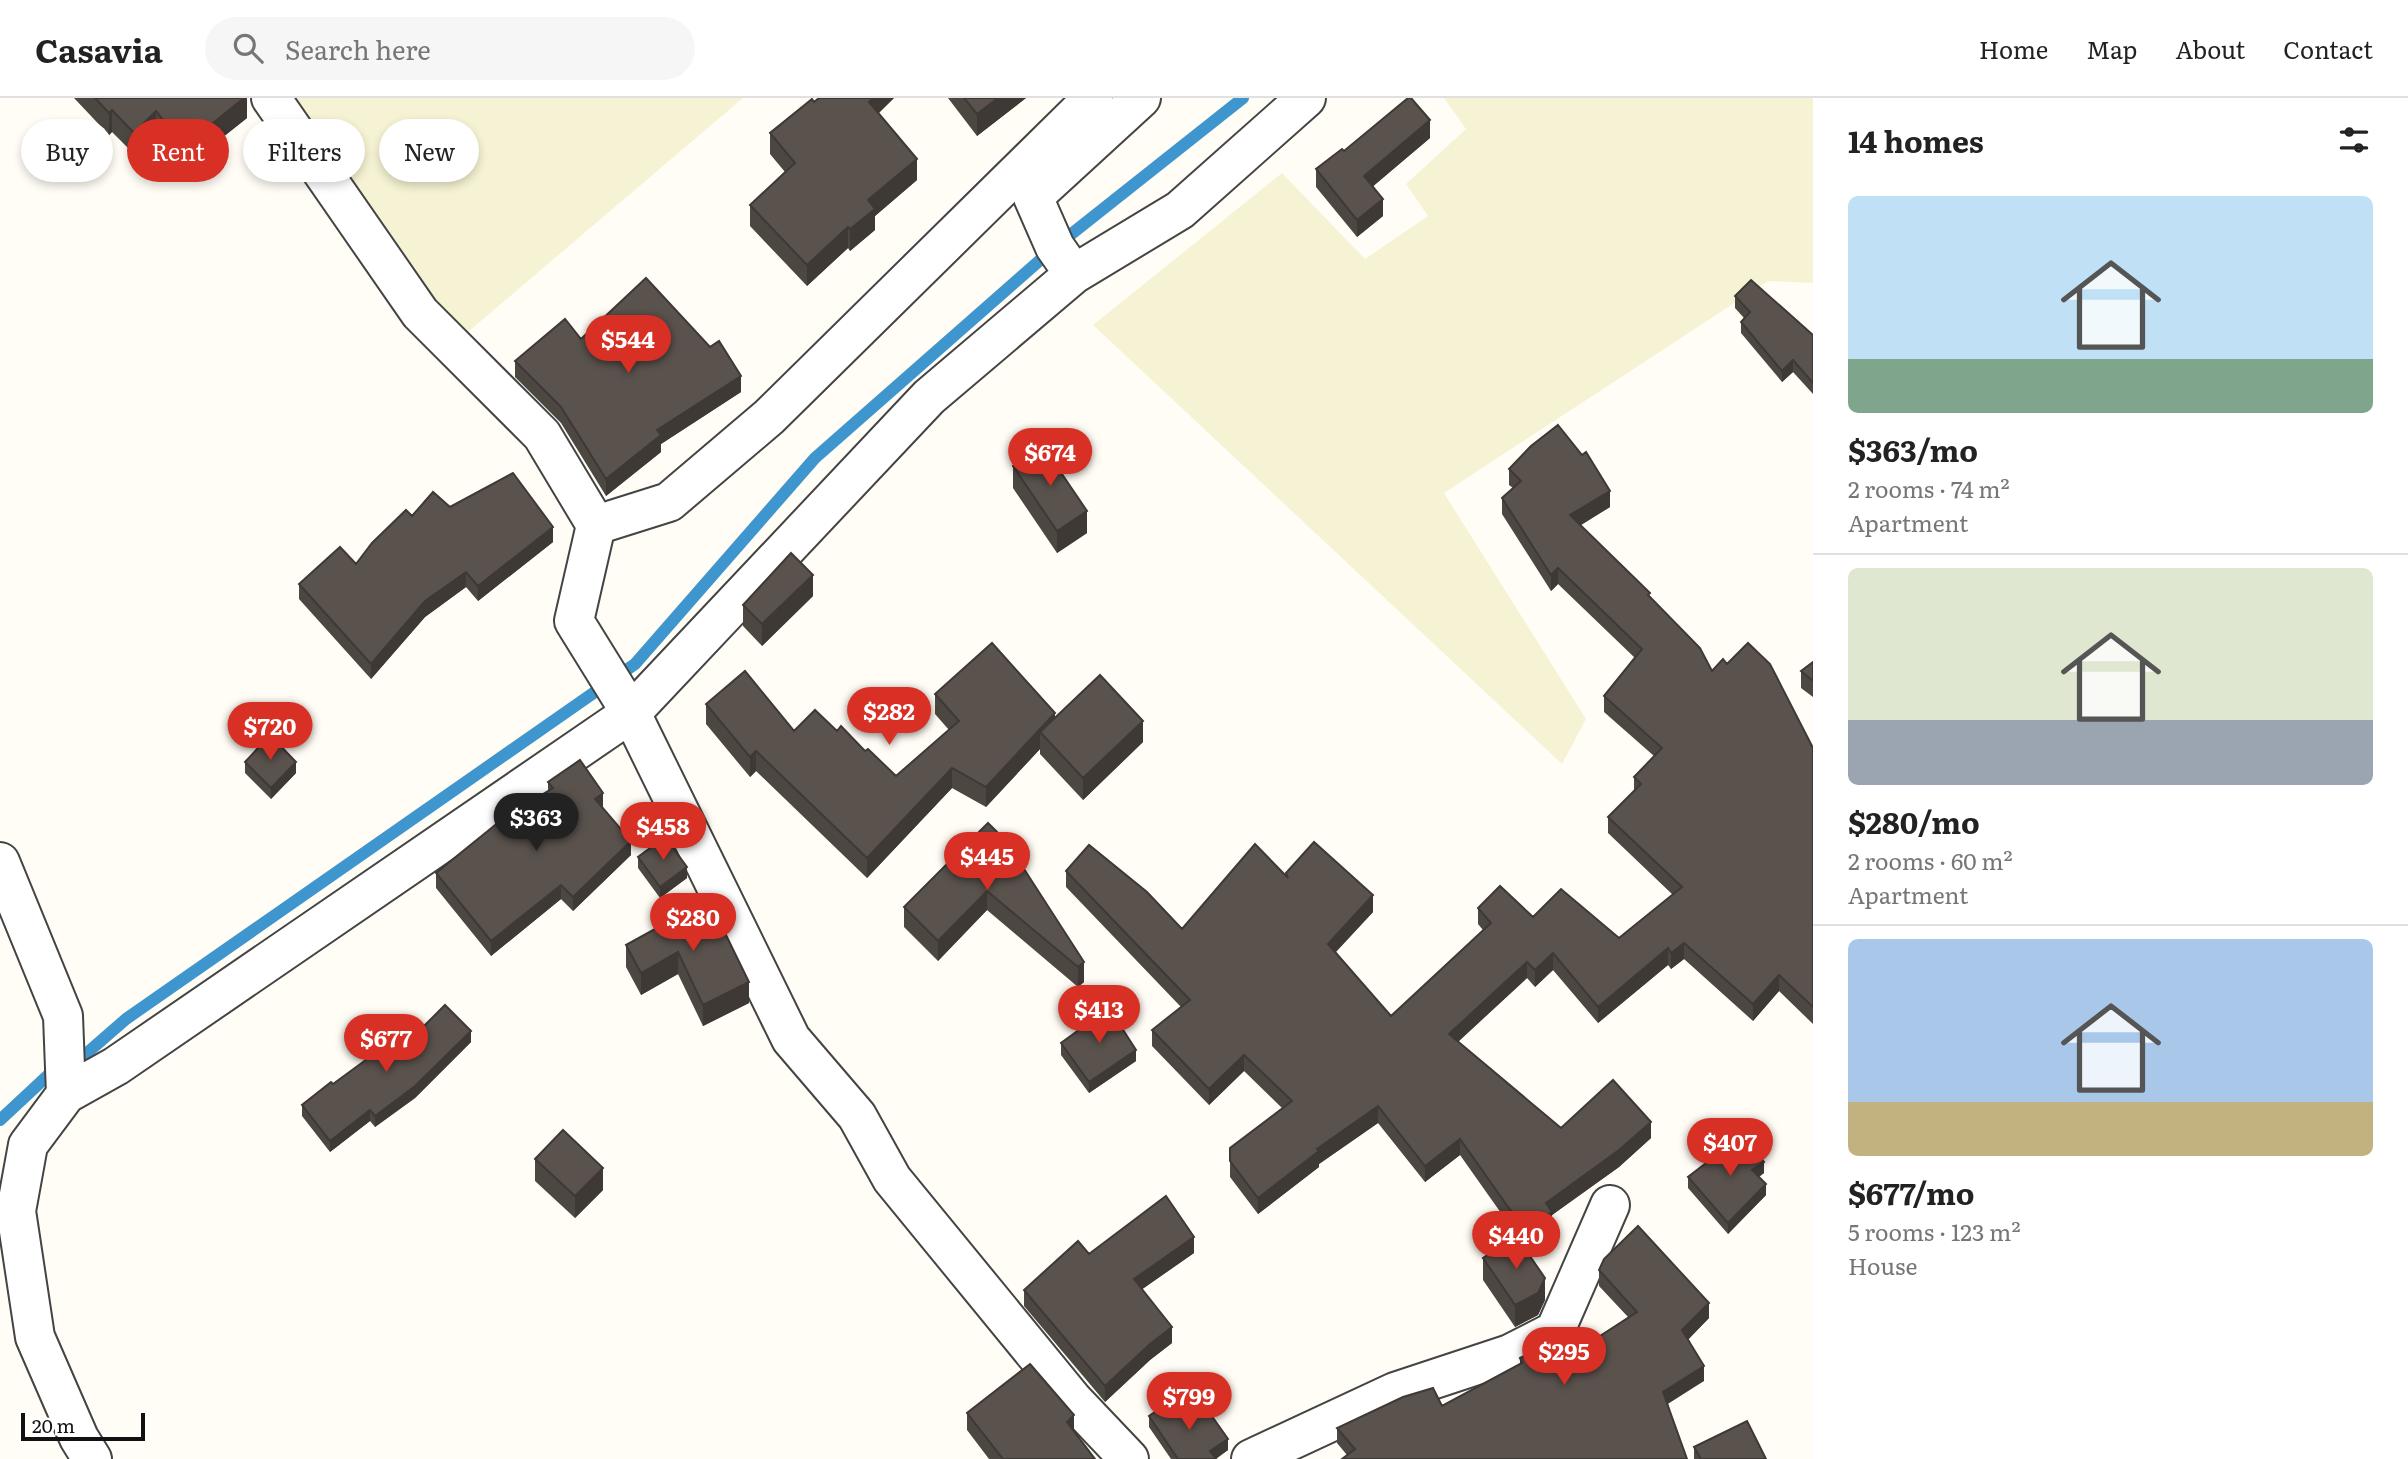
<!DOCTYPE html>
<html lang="en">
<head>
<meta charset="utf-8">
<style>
	:root { --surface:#fff; --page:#f6f6f6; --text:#222; --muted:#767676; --line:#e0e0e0; --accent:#d93025 }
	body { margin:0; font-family:Literata,serif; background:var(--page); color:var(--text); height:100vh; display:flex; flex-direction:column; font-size:26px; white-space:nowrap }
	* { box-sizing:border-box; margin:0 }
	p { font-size:23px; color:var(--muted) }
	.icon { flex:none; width:38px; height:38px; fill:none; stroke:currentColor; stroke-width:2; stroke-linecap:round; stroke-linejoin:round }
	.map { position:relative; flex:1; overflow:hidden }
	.details { display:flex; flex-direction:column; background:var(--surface); width:595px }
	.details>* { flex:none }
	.guide { position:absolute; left:21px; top:21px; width:665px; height:63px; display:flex; gap:14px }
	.scale { position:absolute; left:21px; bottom:18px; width:124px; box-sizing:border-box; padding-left:7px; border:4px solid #111; border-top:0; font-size:19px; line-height:24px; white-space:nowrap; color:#111; -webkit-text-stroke:5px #fff; paint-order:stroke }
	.price { position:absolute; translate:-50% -60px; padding:0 16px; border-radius:24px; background:var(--accent); color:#fff; font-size:23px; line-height:46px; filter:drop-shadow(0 2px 4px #0008) }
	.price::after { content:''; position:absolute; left:50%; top:42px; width:21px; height:16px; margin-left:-10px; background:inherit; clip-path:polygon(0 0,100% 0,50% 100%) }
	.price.current { background:#222; color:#fff }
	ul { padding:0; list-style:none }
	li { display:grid; align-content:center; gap:14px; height:371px; padding:0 35px }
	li+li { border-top:2px solid var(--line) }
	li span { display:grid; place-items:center; height:217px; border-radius:10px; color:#555 }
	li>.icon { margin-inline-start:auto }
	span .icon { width:126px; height:126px; fill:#fffc; stroke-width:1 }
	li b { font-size:30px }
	h2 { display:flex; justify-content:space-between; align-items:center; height:84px; padding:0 35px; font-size:30px }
	.tag { padding:0 24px; border-radius:32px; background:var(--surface); box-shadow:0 4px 10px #0003; font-size:24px; line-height:63px }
	.tag.current { background:var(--accent); color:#fff }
	header { display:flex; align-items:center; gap:42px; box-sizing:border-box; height:98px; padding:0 35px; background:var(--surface); border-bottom:2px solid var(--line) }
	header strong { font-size:33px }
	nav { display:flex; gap:38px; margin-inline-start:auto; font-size:24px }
	.search { width:490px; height:63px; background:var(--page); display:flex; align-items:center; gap:18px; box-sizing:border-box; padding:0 24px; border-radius:38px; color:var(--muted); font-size:26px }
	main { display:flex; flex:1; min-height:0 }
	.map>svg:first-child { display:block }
</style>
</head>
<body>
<header>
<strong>Casavia</strong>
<div class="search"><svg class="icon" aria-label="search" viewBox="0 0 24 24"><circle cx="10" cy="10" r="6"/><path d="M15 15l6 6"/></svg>Search here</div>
<nav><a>Home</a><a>Map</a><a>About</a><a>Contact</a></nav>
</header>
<main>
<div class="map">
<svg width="1813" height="1361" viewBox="0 0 1813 1361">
	<rect width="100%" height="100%" fill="#fffdf5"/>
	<path fill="#f6f3d4" d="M295,0H743L462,239L411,179L358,93Z
		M1444,0H1813V185L1768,183L1444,395L1586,621L1562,666L1093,227L1282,75L1365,161L1428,118L1406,86L1466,31Z"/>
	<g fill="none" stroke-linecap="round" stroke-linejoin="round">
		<path stroke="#3f96cf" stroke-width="12" d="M0,1022L58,968L87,955L126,921L635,566L815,360L1055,149L1243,0"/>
		<g stroke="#444" stroke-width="42">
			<path id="minor" d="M271,0L420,215L542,337L596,427L669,404L769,319L1093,0
				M1074,176L1055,149L1033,99L1141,0
				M596,427L574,523L631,615L791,941L857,1018L892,1081L1073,1302L1129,1361
				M0,764L63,918L66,996
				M92,1361L79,1340L35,1239L16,1113L28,1047L66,996L116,968L631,615L929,299L1074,176L1180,112L1306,0
				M1251,1361L1395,1294L1510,1256L1555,1233L1610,1107"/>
		</g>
		<use href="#minor" stroke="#fff" stroke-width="38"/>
	</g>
	<path fill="#4d4742" d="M74,0H247V20L184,70L156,35L134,56L112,34L109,37Z
		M894,0L878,15L917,82L875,118V132L850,153L848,150L807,188L750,128V107L785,74L770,56V35Z
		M948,0H1026L977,38Z
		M1430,40L1373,88L1383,118L1357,139L1316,89V71L1344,53Z
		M1735,198L1813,237V296L1793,274L1782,284L1741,235V224L1744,220L1735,210Z
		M581,241L741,294L661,346V354L606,398L561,325L515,279V263Z
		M1013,368L1087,435L1057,455L1013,390Z
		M1509,371L1610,409L1580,427L1650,499L1712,573L1813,650V926L1779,893L1753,923L1684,861L1671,871L1668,867L1598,925L1553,872L1535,889L1527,880L1458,944L1561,1030L1651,1040L1619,1069L1552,1117V1131L1525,1149L1460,1057L1425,1084L1378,1025L1319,1066V1069L1258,1116L1230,1079V1050L1282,1010L1244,973L1209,1007L1152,948V932L1181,909L1066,789V773L1182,831L1286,778V775L1373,814L1336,854L1391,918L1483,832L1478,826V810L1533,819L1619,840L1673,797L1608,735V719L1634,693V679L1654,658L1604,614V598L1635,560L1558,486L1551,493L1502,416V400L1513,390L1509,387Z
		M450,409L553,444L478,503L466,489L425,519L371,581L299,501V486L356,466L412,418Z
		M813,498L762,548L743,528V507Z
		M1813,564V599L1801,590V573Z
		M935,596L1055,620L1143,644L1083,702L1040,656V651L986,709L952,690L867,780L756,673L750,679L706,626V606L794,633L865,653L896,678L949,632L935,616Z
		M245,664L296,675L271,701L245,675Z
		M548,684L603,710L631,757L573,813L561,801L491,858L436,790V775L548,693Z
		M988,725L1084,864V884L1078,889L987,812L938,863L904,829V809Z
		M638,759L687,780L660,800L638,770Z
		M702,805L749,905L703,928L678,876L641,897L626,869V847Z
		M424,928L471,944L415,1000L375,1029L370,1023L330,1054L302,1018V1007L333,986Z
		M1061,945L1136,963L1089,995L1061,957Z
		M535,1061L603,1092L575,1120L535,1083Z
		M1764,1075L1759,1079L1766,1097L1728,1136L1688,1090V1079Z
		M1194,1155L1142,1191L1172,1245L1150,1262L1105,1304L1024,1208V1192L1089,1156Z
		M1483,1160L1545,1202L1538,1217L1515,1229L1483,1182Z
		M1599,1172L1709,1220L1688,1242L1704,1283L1347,1357L1337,1345V1330L1442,1308L1520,1266V1260L1569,1258L1628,1219L1599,1188Z
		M967,1315L1074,1333L1095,1361H989L967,1332Z
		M1149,1318L1188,1323L1228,1352L1216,1361H1171L1149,1329Z
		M1694,1349L1766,1361H1694Z"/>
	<path fill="#3f3936" d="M244,0H247V20L184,70V48Z
		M873,0H894L869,25V4Z
		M998,0H1026L977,38V16Z
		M112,12V34L109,37V15Z
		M156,13V35L134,56V35Z
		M1430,22V40L1364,96V78Z
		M917,61V82L875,118V132L850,153V131L868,102Z
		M1383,101V118L1357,139V122Z
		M848,129V150L807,188V167Z
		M1793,262V274L1782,284V273Z
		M741,278V294L661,346V354L606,398V381L657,332Z
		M1610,393V409L1570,434V417Z
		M1087,413V435L1057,455V433Z
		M553,429V444L478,503V488Z
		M1558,470V486L1551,493V477Z
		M466,474V489L425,519L371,581V566L425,503Z
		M813,477V498L762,548V526Z
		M1055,615V635L1040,634V651L986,709V689Z
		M1143,623V644L1083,702V680Z
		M756,653V673L750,679V659Z
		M296,664V675L271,701V690Z
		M952,670V690L867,780V760Z
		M603,695V710L595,701Z
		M631,743V757L573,813V799Z
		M687,769V780L660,800V789Z
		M561,787V801L491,858V843Z
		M987,793V812L938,863V843Z
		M1373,797V814L1328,862V846Z
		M1684,845V861L1671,871V855Z
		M1668,850V867L1598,925V909Z
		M678,854V876L641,897V875Z
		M1553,855V872L1535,889V872Z
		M1084,864V884L1078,889V869Z
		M1527,864V880L1449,952V936Z
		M1779,877V893L1753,923V906Z
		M749,884V905L703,928V907Z
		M471,933V944L415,1000L375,1029V1018Z
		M1136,952V963L1089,995V984Z
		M1244,957V973L1209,1007V991Z
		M1378,1008V1025L1319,1066V1069L1258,1116V1100L1317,1051Z
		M370,1012V1023L330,1054V1043Z
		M1651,1024V1040L1619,1069L1552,1117V1131L1525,1149V1133L1546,1105Z
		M1460,1041V1057L1425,1084V1068Z
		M1764,1064V1075L1752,1083V1072Z
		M603,1070V1092L575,1120V1098Z
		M1766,1086V1097L1728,1136V1125Z
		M1194,1139V1155L1134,1197V1181Z
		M1545,1180V1202L1538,1217L1515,1229V1207Z
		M1709,1205V1220L1682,1247V1232Z
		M1172,1229V1245L1150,1262L1105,1304V1288L1150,1246Z
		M1704,1268V1283L1663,1309V1294Z
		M1074,1317V1335L1067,1324Z
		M1228,1341V1352L1215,1361L1210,1353Z"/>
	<path fill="#5a524d" stroke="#3f3936" stroke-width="2" d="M95,0H244L184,48L156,13L134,35L112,12L109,15Z
		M819,0H873L869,4L917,61L868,102L875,111L850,131L848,129L807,167L750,107L795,65L770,35L812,1L814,4Z
		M964,0H998L977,16Z
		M1408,0H1411L1430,22L1364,78L1383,101L1357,122L1316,71L1342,51L1344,53Z
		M646,180L710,249L719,243L741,278L657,332L661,337L606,381L561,309L515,263L565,221L581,241Z
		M1751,182L1813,237V285L1793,262L1782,273L1741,224L1750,214L1735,198Z
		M1558,327L1582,357L1586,354L1610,393L1570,417L1650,495L1648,497L1700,550L1712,573L1723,561L1727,566L1748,545L1770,566L1813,650V909L1779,877L1753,906L1684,845L1671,855L1668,850L1598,909L1553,855L1535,872L1527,864L1449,936L1561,1030L1613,982L1651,1024L1619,1052L1546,1105L1552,1114L1525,1133L1460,1041L1425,1068L1378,1008L1317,1051L1319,1053L1258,1100L1230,1063V1050L1292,1003L1244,957L1209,991L1152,932L1190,902L1066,773L1089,747L1147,794L1182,831L1255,746L1288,780L1286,775L1314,744L1373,797L1328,846L1391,918L1491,825L1478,810L1500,788L1533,819L1561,791L1619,840L1682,789L1608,719L1641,686L1634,679L1662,650L1604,598L1642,551L1558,470L1551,477L1502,400L1521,383L1509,371L1531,348Z
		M1043,348L1087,413L1057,433L1013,368Z
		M513,375L553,429L478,488L466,474L425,503L371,566L299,486L340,449L356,466L372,445L406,412L412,418L433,394L450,409Z
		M791,455L813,477L762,526L743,507Z
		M992,545L1055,615L986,689L952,670L867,760L756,653L750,659L706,606L745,573L794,633L815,612L837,633L841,628L865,653L868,651L896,678L959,623L935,596Z
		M1813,564V583L1801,573Z
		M1100,577L1143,623L1083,680L1040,634Z
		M270,637L296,664L271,690L245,664Z
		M580,662L603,695L595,701L631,743L573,799L561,787L491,843L436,775L505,719L553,690L548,684Z
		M988,725L1006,743L1084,864L1078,869L987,793L938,843L904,809Z
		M665,739L687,769L660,789L638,759Z
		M702,805L720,838L725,835L749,884L703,907L678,854L641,875L626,847Z
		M445,907L471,933L415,988L375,1018L370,1012L330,1043L302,1007L331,984L333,986L419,923L424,928Z
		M1109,910L1136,952L1089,984L1061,945Z
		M563,1032L603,1070L575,1098L535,1061Z
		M1744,1036L1764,1064L1752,1072L1766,1086L1728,1125L1688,1079Z
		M1166,1098L1194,1139L1134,1181L1172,1229L1150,1246L1105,1288L1024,1192L1078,1143L1089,1156Z
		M1638,1128L1709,1205L1682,1232L1704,1268L1663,1294L1687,1361H1342L1355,1351L1337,1330L1403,1299L1433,1290L1442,1308L1522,1265L1520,1260L1559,1240L1569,1258L1637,1214L1599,1172L1604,1161Z
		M1516,1138L1545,1180L1538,1195L1515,1207L1483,1160Z
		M1030,1266L1074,1317L1067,1324L1095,1361H1003L967,1315Z
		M1172,1302L1188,1323L1206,1310L1228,1341L1210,1353L1216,1361H1178L1149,1318Z
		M1747,1323L1766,1361H1701L1694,1349Z"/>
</svg>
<div class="scale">20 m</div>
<b class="price" style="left:628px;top:277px">$544</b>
<b class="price" style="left:1050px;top:390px">$674</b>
<b class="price" style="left:889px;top:649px">$282</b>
<b class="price" style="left:270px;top:664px">$720</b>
<b class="price current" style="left:536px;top:755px">$363</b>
<b class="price" style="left:663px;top:764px">$458</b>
<b class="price" style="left:987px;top:794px">$445</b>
<b class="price" style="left:693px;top:855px">$280</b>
<b class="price" style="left:1099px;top:947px">$413</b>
<b class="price" style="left:386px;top:976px">$677</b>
<b class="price" style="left:1730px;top:1080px">$407</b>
<b class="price" style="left:1516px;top:1173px">$440</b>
<b class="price" style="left:1564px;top:1289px">$295</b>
<b class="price" style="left:1189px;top:1334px">$799</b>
<div class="guide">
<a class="tag">Buy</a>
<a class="tag current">Rent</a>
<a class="tag">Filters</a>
<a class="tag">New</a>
</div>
</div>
<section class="details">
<h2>14 homes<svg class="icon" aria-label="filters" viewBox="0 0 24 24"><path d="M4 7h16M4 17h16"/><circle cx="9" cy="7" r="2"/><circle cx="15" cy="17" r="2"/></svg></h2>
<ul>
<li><span style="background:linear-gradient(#bfe0f5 75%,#7fa58c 0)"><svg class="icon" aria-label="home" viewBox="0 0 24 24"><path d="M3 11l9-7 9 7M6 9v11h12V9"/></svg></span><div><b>$363/mo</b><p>2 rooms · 74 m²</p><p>Apartment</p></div></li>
<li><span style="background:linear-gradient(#dfe7d0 70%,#9aa5b1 0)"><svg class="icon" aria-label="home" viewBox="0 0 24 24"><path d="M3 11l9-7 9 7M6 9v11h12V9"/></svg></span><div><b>$280/mo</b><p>2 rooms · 60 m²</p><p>Apartment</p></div></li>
<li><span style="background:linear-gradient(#a9c7e8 75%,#c2b280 0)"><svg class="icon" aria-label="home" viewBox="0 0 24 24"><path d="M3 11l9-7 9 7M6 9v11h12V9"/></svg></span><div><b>$677/mo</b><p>5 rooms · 123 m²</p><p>House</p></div></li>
</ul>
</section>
</main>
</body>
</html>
